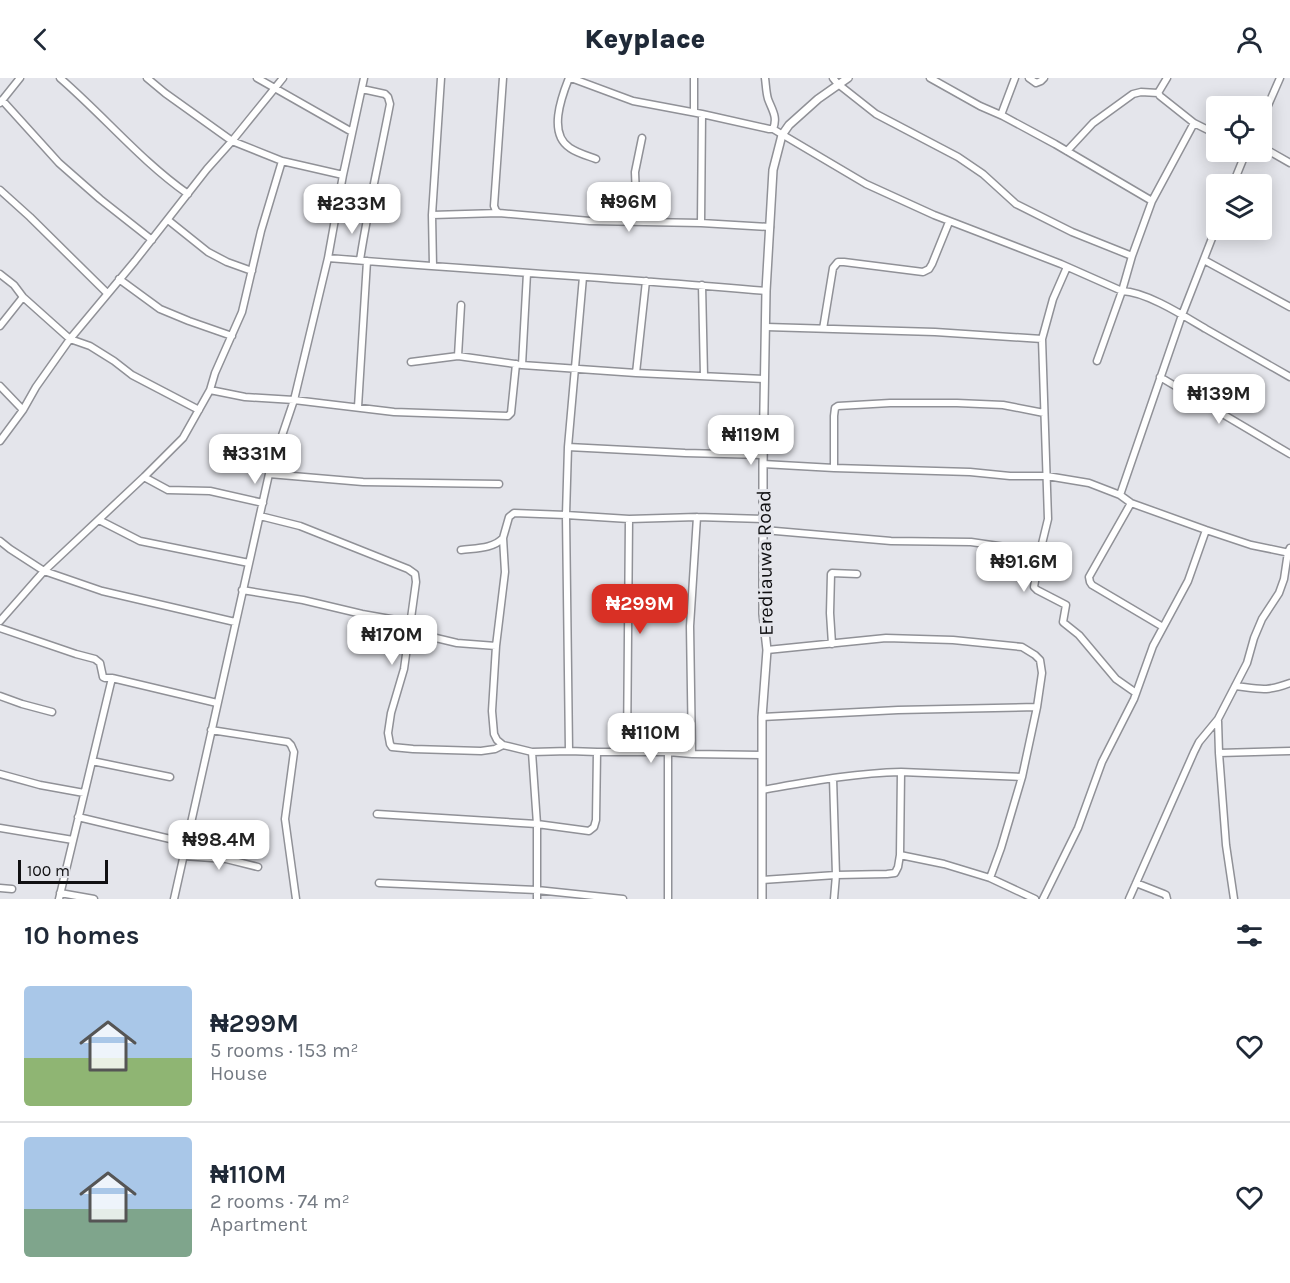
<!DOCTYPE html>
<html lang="en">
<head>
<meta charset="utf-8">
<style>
	:root { --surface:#fff; --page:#f6f6f7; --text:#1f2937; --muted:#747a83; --line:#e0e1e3; --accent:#d93025 }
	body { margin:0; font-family:Karla,sans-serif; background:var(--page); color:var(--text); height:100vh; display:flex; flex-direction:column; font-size:22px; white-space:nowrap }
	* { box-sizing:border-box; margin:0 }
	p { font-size:20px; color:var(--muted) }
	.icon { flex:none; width:33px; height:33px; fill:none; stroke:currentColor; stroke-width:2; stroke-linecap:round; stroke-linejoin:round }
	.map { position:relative; height:821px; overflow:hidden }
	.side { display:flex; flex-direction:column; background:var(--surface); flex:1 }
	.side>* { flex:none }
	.buttons { position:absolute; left:1206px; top:18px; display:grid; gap:12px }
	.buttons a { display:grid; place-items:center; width:66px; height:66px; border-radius:6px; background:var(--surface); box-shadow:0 3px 15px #0003; font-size:30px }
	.scale { position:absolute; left:18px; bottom:15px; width:90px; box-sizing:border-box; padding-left:6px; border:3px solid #101012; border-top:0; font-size:16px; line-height:21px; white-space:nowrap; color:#101012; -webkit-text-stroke:4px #e4e5eb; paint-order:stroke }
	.price { position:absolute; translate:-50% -51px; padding:0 14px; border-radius:12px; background:#fff; color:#222; font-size:20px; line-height:39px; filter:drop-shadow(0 2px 3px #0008) }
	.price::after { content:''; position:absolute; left:50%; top:36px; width:18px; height:14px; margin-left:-9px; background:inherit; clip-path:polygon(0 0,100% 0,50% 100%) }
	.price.current { background:var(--accent); color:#fff }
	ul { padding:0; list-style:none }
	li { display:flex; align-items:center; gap:18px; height:150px; padding:0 24px }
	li+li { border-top:2px solid var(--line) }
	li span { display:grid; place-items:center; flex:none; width:168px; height:120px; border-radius:6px; color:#555 }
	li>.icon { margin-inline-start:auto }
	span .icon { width:72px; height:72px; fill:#fffc; stroke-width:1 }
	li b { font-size:26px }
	h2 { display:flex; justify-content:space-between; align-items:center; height:72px; padding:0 24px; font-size:26px }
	header { display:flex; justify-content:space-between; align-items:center; height:78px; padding:0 24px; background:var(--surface); font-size:27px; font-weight:800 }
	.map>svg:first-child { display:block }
</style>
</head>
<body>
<header><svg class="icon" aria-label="back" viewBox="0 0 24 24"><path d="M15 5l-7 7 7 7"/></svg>Keyplace<svg class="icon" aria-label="person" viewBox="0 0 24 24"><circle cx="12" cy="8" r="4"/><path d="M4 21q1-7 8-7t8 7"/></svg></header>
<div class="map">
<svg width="1290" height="821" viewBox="0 0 1290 821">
	<rect width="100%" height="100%" fill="#e4e5eb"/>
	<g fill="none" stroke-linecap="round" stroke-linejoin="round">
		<g stroke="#909197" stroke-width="9">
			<path id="minor" d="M60,0C104,38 141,83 188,116
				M147,0L165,15L232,63L282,83L343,97
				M257,0L352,54
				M503,0L494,128L496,133L499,135L590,143L701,145L770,149
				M569,0C561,20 548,56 570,70C577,75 588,78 596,81
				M571,0L633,23L702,36L769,51H773L866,106L934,137L1061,186L1122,213C1147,214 1184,238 1206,251C1234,267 1262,283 1290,299
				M765,0C766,7 766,14 768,21C772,32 778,39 773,51
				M833,0L838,6L876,36L958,79L983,96L1016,126L1072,154L1132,178
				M930,0L980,28L1003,38L1055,66L1152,123
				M1029,0L1036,5L1041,3L1044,0
				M1167,0L1158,15L1160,18L1194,45L1216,56
				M2,22L59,85L100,121L152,162
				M0,25L20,0
				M694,34V0
				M1001,37L1015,0
				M1262,41L1280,0
				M1262,69L1290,85
				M1067,73L1093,45L1133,16L1141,14L1158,15
				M1233,106L1246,74
				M0,112L30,139L107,215
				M337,132L367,135
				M432,137L499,135
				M168,142L208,174L227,184L252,193
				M637,143L635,94L642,60
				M701,145L702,36
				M328,180C474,192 620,200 766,213
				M360,182C368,130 380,78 390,26L388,19L385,16L362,11
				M1204,182L1290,229
				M433,188L432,137L441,0
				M1067,189L1053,221L1042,261L1048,441L1040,474L1034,509L1037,512L1066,527L1063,544L1064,545L1079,557L1116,601L1136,615
				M0,196L14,207L23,219L70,261L90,268L114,283L132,297L199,332
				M119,201L160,231L189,243L232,258
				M702,207L704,298
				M0,248L23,219
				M766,249L935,254L1042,261
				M823,251L833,190L838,184H844L923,194L929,191L932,186L949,144
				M458,278L461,227
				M1097,283L1122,213L1132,178L1152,123L1194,45
				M411,284L458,278L522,287L636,295L764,301
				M522,287L527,195
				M636,295L646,203
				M1160,299L1290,376
				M0,308L23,332
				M210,312L245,319L294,322L394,334L508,338L511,335L516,286
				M358,329L367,183
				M0,363L23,332L36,309L70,261L135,183L207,91L232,63L283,0
				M568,369L685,375L763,377
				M763,386L834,390L970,394L1010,398H1047L1089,405L1120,417L1131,425L1206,452L1251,467L1290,475
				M834,390V338L835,330L838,328L890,325H957L1003,327L1044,335
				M269,396L363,404L499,406
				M144,399L168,412L210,413L263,425
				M1120,417L1182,237L1216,150
				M1131,425L1089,499L1090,504L1092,507L1163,549
				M260,438L300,448L408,491L415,496L416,504L404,591L391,635L388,655L390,666L392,669L413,671L481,673L495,671L503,667
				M99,442L140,463L249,485
				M764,452L891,463L971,464L1040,474
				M0,463L10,471L44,493L102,513L235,544
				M461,472C475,470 493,471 503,460
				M242,512L303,522L362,536L396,542L436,560L457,565L496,568
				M0,543L44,493L144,399L183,360L210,312L215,295L242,234L261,153L282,83
				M0,550L76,576L95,581L100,585L103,599L105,600H112L217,625
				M832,566L830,535L831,496L832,495L857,496
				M767,572L886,560L953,562L1022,569L1035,577L1040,582L1042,595L1037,629L1022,699L1001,770L990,800
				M1235,608C1260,611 1266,614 1290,605
				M0,618L22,626L52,634
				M762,639L898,632L1037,629
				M1218,643L1219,675L1226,767L1234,821
				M211,652L288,664L291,667L294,674L285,741L296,821
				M569,673L566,437L568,369L583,199
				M627,673L629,441
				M532,674L503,667L497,662L494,656L492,633L496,568L505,494L503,460L509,439L514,435L566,437L629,441L697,439L764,441
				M1219,675L1290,673
				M692,676L690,548L697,439
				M92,683L170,699
				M0,696L40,707L84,715
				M833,700L836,797L834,821
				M762,712C808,704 854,695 901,694L1022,699
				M377,736L537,746L589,753L594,749L596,742L597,674
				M78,739L187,765
				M0,750L73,762
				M900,777L944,786L990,800L1035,821
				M184,778L226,781L258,789
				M762,802L836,797L887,796L895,795L898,789L900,777L901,694
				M379,805L537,812L623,821
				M1136,805L1164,816L1166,817L1167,821
				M0,810L12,811
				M60,815L94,821
				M59,821L112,600
				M174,821L269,396L294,322L328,180L343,97L364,0
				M537,821V746L532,674L569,673L597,674H668L692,676L762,677
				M668,821V674
				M1043,821L1078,750L1102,684L1134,621L1153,568L1188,503L1206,452
				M1129,821L1194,674L1199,664L1218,641L1247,585L1254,560L1262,541L1279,515L1284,501L1288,474L1290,470"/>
		</g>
		<g stroke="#909197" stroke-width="10">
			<path id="tertiary" d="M762,821V639L767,572L763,536V386L766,213L773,92L782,57L789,47L818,21L848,0"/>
		</g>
		<use href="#minor" stroke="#fff" stroke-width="6"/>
		<use href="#tertiary" stroke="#fff" stroke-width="7"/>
	</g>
	<g text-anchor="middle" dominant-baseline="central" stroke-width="6" stroke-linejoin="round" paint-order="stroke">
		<g font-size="20" fill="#101012" stroke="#e4e5eb">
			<text transform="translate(765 485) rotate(-91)">Erediauwa Road</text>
		</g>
	</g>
</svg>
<div class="buttons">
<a><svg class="icon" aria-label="locate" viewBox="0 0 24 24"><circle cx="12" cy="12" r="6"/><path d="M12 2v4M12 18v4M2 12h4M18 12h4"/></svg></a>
<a><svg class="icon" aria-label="layers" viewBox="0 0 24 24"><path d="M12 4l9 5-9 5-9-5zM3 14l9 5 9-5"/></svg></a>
</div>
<div class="scale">100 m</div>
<b class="price" style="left:629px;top:155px">₦96M</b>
<b class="price" style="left:352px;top:157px">₦233M</b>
<b class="price" style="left:1219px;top:347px">₦139M</b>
<b class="price" style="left:751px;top:388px">₦119M</b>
<b class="price" style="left:255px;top:407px">₦331M</b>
<b class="price" style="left:1024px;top:515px">₦91.6M</b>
<b class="price current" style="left:640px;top:557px">₦299M</b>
<b class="price" style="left:392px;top:588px">₦170M</b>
<b class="price" style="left:651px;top:686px">₦110M</b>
<b class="price" style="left:219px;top:793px">₦98.4M</b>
</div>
<section class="side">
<h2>10 homes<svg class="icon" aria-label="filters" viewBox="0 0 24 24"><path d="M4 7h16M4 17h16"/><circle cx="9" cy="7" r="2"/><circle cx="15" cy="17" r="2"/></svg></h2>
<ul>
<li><span style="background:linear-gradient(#a9c7e8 60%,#8fb573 0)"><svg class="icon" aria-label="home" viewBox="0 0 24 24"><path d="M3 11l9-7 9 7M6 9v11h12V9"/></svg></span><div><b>₦299M</b><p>5 rooms · 153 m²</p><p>House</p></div><svg class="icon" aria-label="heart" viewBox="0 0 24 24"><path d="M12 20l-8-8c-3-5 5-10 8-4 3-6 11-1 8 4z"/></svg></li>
<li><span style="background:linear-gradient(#a9c7e8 60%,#7fa58c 0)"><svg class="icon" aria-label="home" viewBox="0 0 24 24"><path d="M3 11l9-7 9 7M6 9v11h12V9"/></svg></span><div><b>₦110M</b><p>2 rooms · 74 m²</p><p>Apartment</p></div><svg class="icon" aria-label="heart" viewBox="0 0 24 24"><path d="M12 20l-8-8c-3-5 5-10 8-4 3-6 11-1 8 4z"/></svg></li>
</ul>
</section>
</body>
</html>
